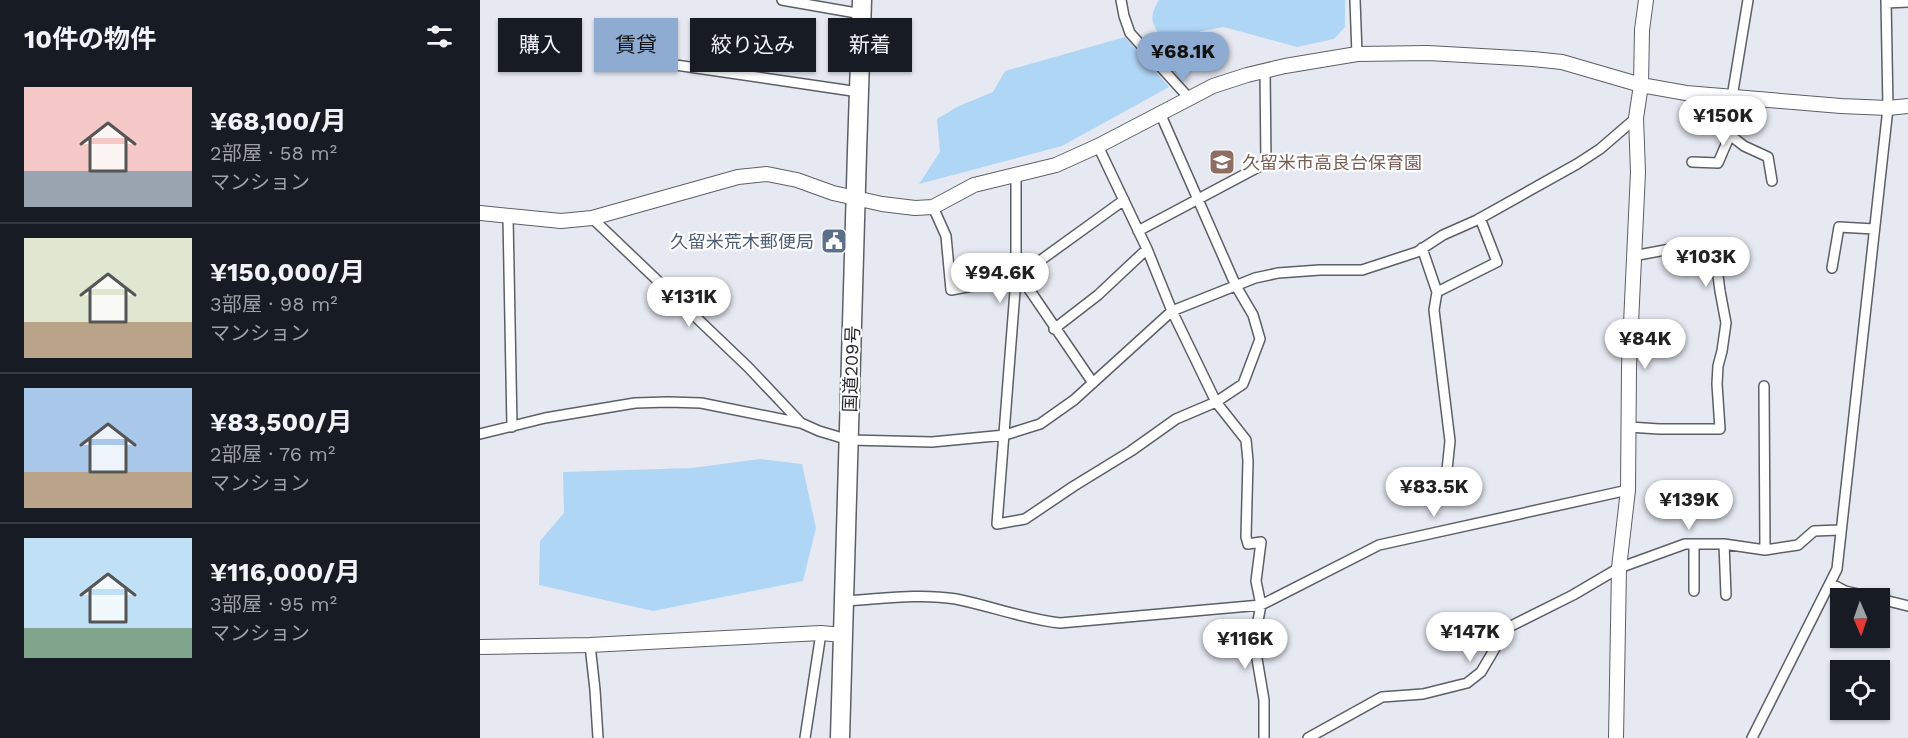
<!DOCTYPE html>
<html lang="ja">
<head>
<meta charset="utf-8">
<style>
	:root { --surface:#171b24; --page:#242831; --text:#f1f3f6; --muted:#9ea1a6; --line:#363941; --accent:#8eabd1 }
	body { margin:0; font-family:"Work Sans","Noto Sans JP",sans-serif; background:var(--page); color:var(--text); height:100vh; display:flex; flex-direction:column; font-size:22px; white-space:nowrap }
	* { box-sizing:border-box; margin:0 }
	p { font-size:20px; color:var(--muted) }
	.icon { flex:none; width:33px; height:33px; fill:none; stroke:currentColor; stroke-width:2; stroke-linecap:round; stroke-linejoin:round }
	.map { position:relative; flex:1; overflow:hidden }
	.panel { display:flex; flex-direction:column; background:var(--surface); width:480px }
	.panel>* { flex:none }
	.top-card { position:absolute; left:18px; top:18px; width:570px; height:54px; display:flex; gap:12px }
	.needle { width:39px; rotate:178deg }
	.fabs { position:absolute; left:1350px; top:588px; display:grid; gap:12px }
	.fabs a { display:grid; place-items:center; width:60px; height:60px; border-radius:0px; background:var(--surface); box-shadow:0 2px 4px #0004; font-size:30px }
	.price { position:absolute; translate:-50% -51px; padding:0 14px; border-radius:21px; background:#fff; color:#222; font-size:20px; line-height:39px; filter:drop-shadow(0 2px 3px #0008) }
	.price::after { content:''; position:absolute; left:50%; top:36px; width:18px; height:14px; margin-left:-9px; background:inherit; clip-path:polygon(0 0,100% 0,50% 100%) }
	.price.on { background:var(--accent); color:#111 }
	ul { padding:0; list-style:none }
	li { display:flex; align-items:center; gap:18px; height:150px; padding:0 24px }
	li+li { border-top:2px solid var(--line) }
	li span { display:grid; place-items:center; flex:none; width:168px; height:120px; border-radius:0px; color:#555 }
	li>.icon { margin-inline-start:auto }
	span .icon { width:72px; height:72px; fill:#fffc; stroke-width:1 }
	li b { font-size:26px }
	h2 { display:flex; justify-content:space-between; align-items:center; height:72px; padding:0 24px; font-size:26px }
	.pill { padding:0 21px; border-radius:0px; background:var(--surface); box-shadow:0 2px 4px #0004; font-size:21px; line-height:54px }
	.pill.on { background:var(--accent); color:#111 }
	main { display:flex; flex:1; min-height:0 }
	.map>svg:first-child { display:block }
</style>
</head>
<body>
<main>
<section class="panel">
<h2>10件の物件<svg class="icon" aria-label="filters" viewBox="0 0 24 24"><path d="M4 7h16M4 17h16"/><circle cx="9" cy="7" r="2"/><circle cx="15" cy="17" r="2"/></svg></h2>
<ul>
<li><span style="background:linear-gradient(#f6c9c9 70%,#9aa5b1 0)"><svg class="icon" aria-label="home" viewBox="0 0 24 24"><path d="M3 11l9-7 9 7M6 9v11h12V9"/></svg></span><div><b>¥68,100/月</b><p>2部屋 · 58 m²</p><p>マンション</p></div></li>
<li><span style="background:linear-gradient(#dfe7d0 70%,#b9a48a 0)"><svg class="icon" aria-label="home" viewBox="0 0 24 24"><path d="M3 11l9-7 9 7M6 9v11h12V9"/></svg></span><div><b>¥150,000/月</b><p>3部屋 · 98 m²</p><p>マンション</p></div></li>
<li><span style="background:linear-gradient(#a9c7e8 70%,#b9a48a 0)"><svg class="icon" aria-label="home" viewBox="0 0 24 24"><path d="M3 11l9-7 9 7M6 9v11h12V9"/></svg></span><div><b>¥83,500/月</b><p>2部屋 · 76 m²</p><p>マンション</p></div></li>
<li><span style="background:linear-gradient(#bfe0f5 75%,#7fa58c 0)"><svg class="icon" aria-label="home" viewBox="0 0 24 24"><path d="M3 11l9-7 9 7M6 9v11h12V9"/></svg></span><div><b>¥116,000/月</b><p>3部屋 · 95 m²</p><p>マンション</p></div></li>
</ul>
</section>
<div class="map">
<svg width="1428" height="738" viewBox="0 0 1428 738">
	<rect width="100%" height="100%" fill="#e6e8f2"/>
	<path fill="#b0d6f6" d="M679,0H865V27L854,39L817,47L744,27L722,31L694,43L685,42C673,26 667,19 679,0Z
		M645,37L689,87L582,146L439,184L460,152L457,119L479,106L513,92L525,71Z
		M280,459L322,464L336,528L323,581L173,611L59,585L60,541L84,513L83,472L212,468Z"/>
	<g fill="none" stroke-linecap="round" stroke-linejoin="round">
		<g stroke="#5d5f67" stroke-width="12">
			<path id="street" d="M302,0L382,14
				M641,0L644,16L650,33L709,98
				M875,0L877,54
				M1268,0L1252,97L1250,135L1264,146L1288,157L1292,181
				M1406,3L1428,2
				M189,64L379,92
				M618,146L667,249L692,311L736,402L766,440L768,461L766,537L768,544L781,542L776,581L781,605L774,641L784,700V738
				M1212,162L1238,163L1250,135
				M536,174V278L517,524L545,519L594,486L651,451L696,419L736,402L763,384L780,339L773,315L756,286L680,113
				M453,207L466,236L471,290L536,278L644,200
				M28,217L32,427
				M112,218L268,367L321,423
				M658,231L786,163L785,71
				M942,248L957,292L954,310L970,441L967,470
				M1352,268L1359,227L1394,229
				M540,276L613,383
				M957,292L1017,262L1000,218
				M574,329L618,295L667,249
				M1284,386L1285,550
				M1149,427L1179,429H1240L1237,384L1238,366L1242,351L1246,323L1240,291L1234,246L1196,248L1153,256
				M0,434L65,418L155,403L188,402L221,403L321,423L339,431L369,440L452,442L525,435L560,424L594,400L692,311L775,278L798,273L840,270H882L937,252L963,235L997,220L1097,164L1120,149L1156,118
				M1244,544L1246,595
				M1350,583L1365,591L1396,598
				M1214,591V545
				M1400,599L1428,606
				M364,601C401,599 440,593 476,599C511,606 544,619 580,623L781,605L899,545L1148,490
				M110,645L115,690L118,738
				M325,738L341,633
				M828,738L902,697L943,694L987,683L1001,672L1027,628L1093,595L1139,568L1205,544H1244L1285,550L1318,545L1334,531L1360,530
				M1272,738L1357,569L1408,108L1406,0"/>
		</g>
		<g stroke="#5d5f67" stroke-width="16">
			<path id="secondary" d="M0,213L81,221L112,218L258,177L287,174L317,180L353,193L402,204L435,208L453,207L494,185L576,165L618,146L733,86L767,75L805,66L877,54L948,53L1053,59L1082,62L1161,85L1206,93L1361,106L1408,108L1428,106
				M0,647L110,645L341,633L363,635
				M1136,738L1139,568L1148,490L1149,367L1158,172L1156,118L1161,85L1162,30L1166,0"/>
		</g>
		<g stroke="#5d5f67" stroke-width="21">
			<path id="highway" d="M360,738C365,492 374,246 382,0"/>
		</g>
		<use href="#street" stroke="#fff" stroke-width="9"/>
		<use href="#secondary" stroke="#fff" stroke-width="14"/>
		<use href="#highway" stroke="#fff" stroke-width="18"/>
	</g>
	<defs>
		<g id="school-square" transform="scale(1.35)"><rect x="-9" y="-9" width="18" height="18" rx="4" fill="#8d6e63" stroke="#fff"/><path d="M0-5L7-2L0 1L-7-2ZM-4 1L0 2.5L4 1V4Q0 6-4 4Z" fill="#fff"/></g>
		<g id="civic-square" transform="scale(1.35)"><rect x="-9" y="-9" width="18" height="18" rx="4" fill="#5c6f8a" stroke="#fff"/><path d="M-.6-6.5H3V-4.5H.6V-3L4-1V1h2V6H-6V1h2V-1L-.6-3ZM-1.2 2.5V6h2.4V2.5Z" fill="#fff"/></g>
	</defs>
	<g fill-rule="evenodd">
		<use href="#school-square" x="742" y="162"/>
		<use href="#civic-square" x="354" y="241"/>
	</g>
	<g text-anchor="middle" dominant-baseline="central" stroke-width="4.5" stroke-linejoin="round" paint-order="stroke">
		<g font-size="18" fill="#785e54" stroke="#fff" text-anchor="start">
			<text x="762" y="162">久留米市高良台保育園</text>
		</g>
		<g font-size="18" fill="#4e5e75" stroke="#fff" text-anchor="end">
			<text x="334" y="241">久留米荒木郵便局</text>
		</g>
		<g font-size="18" fill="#2a2b2f" stroke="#fff">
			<text transform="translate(371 369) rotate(-88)">国道209号</text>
		</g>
	</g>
</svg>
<div class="fabs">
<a><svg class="needle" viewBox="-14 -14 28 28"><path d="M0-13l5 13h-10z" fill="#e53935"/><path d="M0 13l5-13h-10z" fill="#9ea1a6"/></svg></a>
<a><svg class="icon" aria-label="locate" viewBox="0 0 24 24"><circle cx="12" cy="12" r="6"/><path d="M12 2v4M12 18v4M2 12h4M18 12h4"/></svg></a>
</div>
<b class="price on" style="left:703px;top:83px">¥68.1K</b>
<b class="price" style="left:1243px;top:147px">¥150K</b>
<b class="price" style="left:1226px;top:288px">¥103K</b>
<b class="price" style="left:520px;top:304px">¥94.6K</b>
<b class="price" style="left:209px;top:328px">¥131K</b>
<b class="price" style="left:1165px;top:370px">¥84K</b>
<b class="price" style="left:954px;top:518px">¥83.5K</b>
<b class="price" style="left:1209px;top:531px">¥139K</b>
<b class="price" style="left:990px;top:663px">¥147K</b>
<b class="price" style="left:765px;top:670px">¥116K</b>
<div class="top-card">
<a class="pill">購入</a>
<a class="pill on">賃貸</a>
<a class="pill">絞り込み</a>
<a class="pill">新着</a>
</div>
</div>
</main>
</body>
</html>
